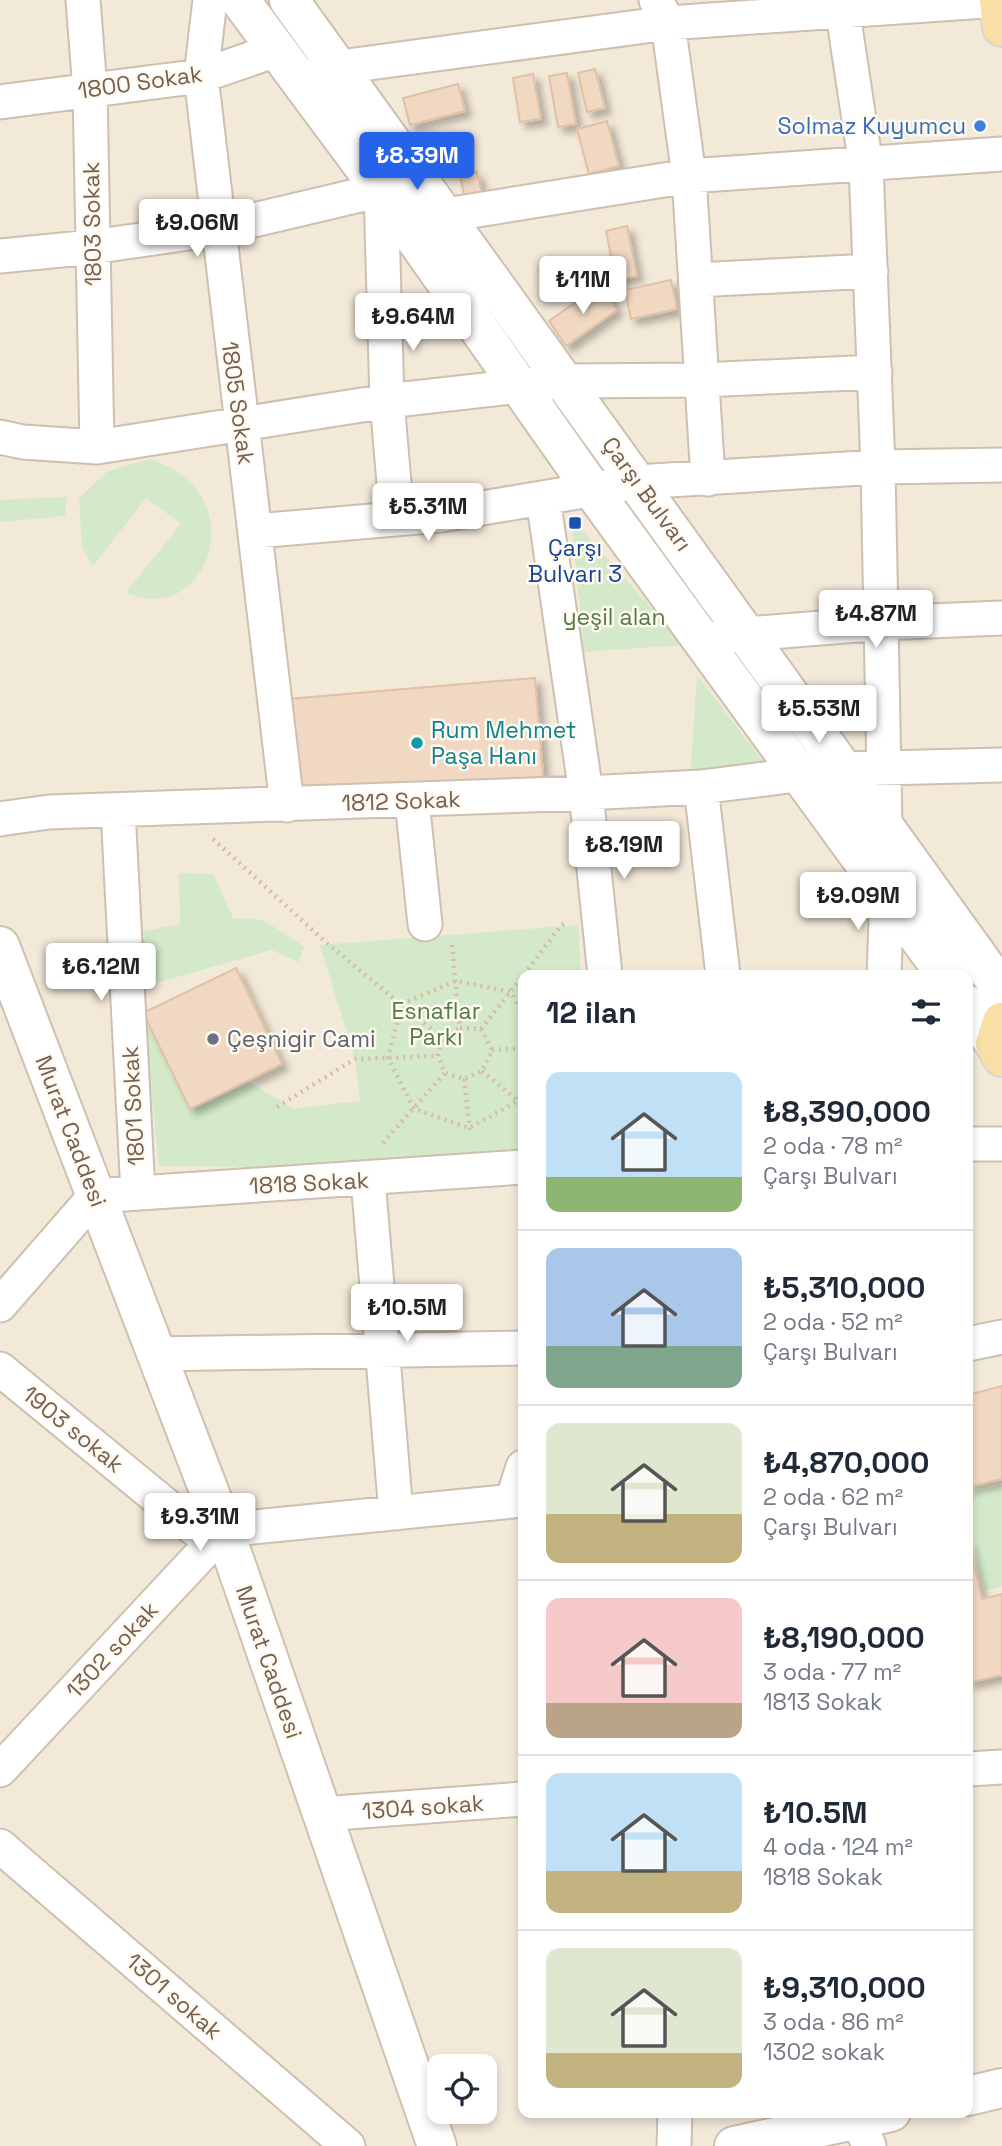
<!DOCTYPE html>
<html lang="tr">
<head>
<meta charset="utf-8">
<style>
	:root { --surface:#fff; --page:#f6f6f7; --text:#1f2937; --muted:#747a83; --line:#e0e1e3; --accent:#2563eb }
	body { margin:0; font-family:"Space Grotesk",sans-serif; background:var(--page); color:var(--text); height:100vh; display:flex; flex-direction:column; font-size:26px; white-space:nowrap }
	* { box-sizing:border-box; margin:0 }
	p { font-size:23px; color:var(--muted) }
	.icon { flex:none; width:38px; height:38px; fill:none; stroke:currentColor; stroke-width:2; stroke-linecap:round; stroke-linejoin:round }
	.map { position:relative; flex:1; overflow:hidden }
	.details { position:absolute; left:518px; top:970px; width:455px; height:1148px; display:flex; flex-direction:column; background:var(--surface); border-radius:14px; box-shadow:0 4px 10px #0003 }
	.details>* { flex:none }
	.fabs { position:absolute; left:427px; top:2054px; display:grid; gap:14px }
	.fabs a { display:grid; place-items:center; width:70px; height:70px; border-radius:14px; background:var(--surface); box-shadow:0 4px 10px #0003; font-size:35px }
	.price { position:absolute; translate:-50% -60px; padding:0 16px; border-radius:7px; background:#fff; color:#222; font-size:23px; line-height:46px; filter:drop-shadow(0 2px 4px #0008) }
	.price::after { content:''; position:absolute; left:50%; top:42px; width:21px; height:16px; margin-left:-10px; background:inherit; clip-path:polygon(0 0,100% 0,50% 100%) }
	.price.on { background:var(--accent); color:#fff }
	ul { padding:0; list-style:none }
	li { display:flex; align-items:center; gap:21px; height:175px; padding:0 28px }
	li+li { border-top:2px solid var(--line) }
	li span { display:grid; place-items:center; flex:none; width:196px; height:140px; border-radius:14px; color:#555 }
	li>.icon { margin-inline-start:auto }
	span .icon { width:84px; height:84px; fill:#fffc; stroke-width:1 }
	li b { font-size:30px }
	h2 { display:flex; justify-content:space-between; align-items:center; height:84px; padding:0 28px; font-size:30px }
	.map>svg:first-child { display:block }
</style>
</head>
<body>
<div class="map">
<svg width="1002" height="2146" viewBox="0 0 1002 2146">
	<defs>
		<filter id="shadow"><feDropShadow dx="6" dy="6" stdDeviation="3.5" flood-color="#0004"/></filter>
	</defs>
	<rect width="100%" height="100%" fill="#fcf6ea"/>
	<path fill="#f3e9d9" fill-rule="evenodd" d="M0,0H1002V2146H0ZM523,975H968V2112H523ZM439,2067H485V2112H439Z"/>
	<path fill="#d3e9c9" d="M150,459C261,496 202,632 126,592L181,524L146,498L93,566L82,548L79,498L108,471Z
		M67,497L65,516L0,522V500Z
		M571,518L684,645L584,652Z
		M697,675L769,769L690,779Z
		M179,873L213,874L233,918L263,920L305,947L298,962L272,950L142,987L139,932L180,924Z
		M578,925L581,975H523V1155L371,1168L159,1166L143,1013L190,1109L248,1081L293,1109L360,1101L355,1059L320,945Z
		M1002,1485V1586L985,1591L968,1520V1493Z"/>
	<path fill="#f0d8c3" stroke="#e2c0a4" stroke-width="2" filter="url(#shadow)" d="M595,69L605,108L587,112L578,73Z
		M567,73L576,124L558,127L549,76Z
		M533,74L541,119L520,122L513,78Z
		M458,84L465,111L410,125L403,98Z
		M607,121L619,166L589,174L577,129Z
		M477,172L482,194L465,198L460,175Z
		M627,226L637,276L616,280L606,231Z
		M671,280L677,309L631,319L625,290Z
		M600,285L617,310L566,346L549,321Z
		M535,678L544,787L299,797L288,699Z
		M236,968L282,1064L190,1109L143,1013Z
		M1002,1386V1479L968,1487V1395Z
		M968,1539L982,1599L1002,1594V1675L968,1683Z"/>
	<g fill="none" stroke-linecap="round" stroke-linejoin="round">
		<g stroke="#cebfb0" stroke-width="37">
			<path id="minor" d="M83,0L90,90L97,447
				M210,0L201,76L287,805
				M656,0L668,23L689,176L708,479
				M841,0L866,166L878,467L885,826
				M317,74L340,67L668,23L999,0
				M0,102L201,76L276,50
				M421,219L689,176L1002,154
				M0,256L92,247L216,229L381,190L387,401L397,518
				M696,280L871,271
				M0,437L23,442L97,447L387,401L565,381L702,380L875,372
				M543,498L586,793L605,975
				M256,531L441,515L637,482L878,467L1002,465
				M722,636L882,623L1002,618
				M701,787L723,975
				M412,801L425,924
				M118,810L138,1193
				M0,819L49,812L586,793L701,787L844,769L1002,765
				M884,975L887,891
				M968,1144H1002
				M368,1179L396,1513
				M0,1305L95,1196L523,1167
				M968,1344L1002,1337
				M156,1354L523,1348
				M0,1369L212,1543
				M512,1501L523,1467
				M968,1769L1002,1767
				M0,1770L224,1530L523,1500
				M322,1814L523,1799
				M0,1846L348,2146
				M858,2119L869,2146
				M674,2146L675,2112"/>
		</g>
		<g stroke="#cebfb0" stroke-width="42">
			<path id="tertiary" d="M240,0L381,190L591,488L946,975
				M289,0L1002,990
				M968,1005L995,1044
				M968,2096L1002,2088
				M734,2146L891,2112"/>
		</g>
		<g stroke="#d0c0ae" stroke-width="42">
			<path id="secondary" d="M0,946L224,1530L437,2146"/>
		</g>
		<g stroke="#dbd5d1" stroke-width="42">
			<path id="primary" d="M999,0L1002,27
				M1002,1022L995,1044L1002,1057"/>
		</g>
		<path stroke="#d6bca5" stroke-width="4.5" stroke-dasharray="2 5" stroke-linecap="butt" d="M213,839L329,945L442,1038
			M452,945L460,1028
			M524,975L560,927L567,921
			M523,1016L511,992L456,981L402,1004L388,1058L414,1109L469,1128L518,1101L523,1087
			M460,1028L481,1029L492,1050L482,1071L464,1079L445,1073L438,1056L442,1038Z
			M481,1029L523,976
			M492,1050L523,1048
			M482,1071L523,1105
			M464,1079L470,1130
			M277,1107L355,1059L438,1056
			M383,1143L445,1073"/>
		<use href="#minor" stroke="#fff" stroke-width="33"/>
		<use href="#tertiary" stroke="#fff" stroke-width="38"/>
		<use href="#secondary" stroke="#fff" stroke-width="38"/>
		<use href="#primary" stroke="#f7dfa6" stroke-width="38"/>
	</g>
	<circle fill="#3f7fe0" stroke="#fefaf1" stroke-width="2.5" cx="980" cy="126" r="7"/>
	<rect fill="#1a4fb4" stroke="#fefaf1" stroke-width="2.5" x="568" y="516" width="14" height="14" rx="3.5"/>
	<circle fill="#0f9aa8" stroke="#fefaf1" stroke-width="2.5" cx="417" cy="743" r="7"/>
	<circle fill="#6b7280" stroke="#fefaf1" stroke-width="2.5" cx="213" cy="1039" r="7"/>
	<g text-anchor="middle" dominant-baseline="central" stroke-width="5" stroke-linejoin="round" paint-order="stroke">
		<g font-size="23" fill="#765f4e" stroke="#fefaf1">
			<text transform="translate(140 82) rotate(-8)">1800 Sokak</text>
			<text transform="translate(92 224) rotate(-91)">1803 Sokak</text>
			<text transform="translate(238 403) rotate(82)">1805 Sokak</text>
			<text transform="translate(647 494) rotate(54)">Çarşı Bulvarı</text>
			<text transform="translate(401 801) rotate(-2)">1812 Sokak</text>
			<text transform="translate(133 1106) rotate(-93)">1801 Sokak</text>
			<text transform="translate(71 1131) rotate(69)">Murat Caddesi</text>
			<text transform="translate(309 1183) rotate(-3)">1818 Sokak</text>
			<text transform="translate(73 1429) rotate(39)">1903 sokak</text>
			<text transform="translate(112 1650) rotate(-47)">1302 sokak</text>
			<text transform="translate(269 1662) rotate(71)">Murat Caddesi</text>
			<text transform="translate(423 1807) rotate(-4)">1304 sokak</text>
			<text transform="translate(174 1996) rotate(41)">1301 sokak</text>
		</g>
		<g font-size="23" fill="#366cbe" stroke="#fefaf1" text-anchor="end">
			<text x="966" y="126">Solmaz Kuyumcu</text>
		</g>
		<g font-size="23" fill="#164399" stroke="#fefaf1">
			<text x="575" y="548">Çarşı<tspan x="575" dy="26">Bulvarı 3</tspan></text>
		</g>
		<g font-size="23" fill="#527b46" stroke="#fefaf1">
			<text x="614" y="617">yeşil alan</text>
			<text x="436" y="1011">Esnaflar<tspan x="436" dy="26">Parkı</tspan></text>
		</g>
		<g font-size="23" fill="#0d838f" stroke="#fefaf1" text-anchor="start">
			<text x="431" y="730">Rum Mehmet<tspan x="431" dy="26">Paşa Hanı</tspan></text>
		</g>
		<g font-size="23" fill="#5b616d" stroke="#fefaf1" text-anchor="start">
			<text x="227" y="1039">Çeşnigir Cami</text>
		</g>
	</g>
</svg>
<div class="fabs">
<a><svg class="icon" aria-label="locate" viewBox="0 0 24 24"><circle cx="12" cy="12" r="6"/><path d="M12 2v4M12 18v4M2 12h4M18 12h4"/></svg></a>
</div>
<b class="price on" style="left:417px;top:192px">₺8.39M</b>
<b class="price" style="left:197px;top:259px">₺9.06M</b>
<b class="price" style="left:583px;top:316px">₺11M</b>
<b class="price" style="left:413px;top:353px">₺9.64M</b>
<b class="price" style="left:428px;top:543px">₺5.31M</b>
<b class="price" style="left:876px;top:650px">₺4.87M</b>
<b class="price" style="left:819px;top:745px">₺5.53M</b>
<b class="price" style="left:624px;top:881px">₺8.19M</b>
<b class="price" style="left:858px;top:932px">₺9.09M</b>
<b class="price" style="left:101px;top:1003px">₺6.12M</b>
<b class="price" style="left:407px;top:1344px">₺10.5M</b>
<b class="price" style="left:200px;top:1553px">₺9.31M</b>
<section class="details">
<h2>12 ilan<svg class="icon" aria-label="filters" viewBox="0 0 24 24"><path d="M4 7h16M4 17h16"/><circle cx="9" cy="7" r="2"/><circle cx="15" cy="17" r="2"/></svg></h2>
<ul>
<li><span style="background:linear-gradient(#bfe0f5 75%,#8fb573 0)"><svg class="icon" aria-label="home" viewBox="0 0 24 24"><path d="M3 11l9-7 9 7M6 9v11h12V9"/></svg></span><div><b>₺8,390,000</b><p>2 oda · 78 m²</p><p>Çarşı Bulvarı</p></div></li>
<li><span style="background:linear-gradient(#a9c7e8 70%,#7fa58c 0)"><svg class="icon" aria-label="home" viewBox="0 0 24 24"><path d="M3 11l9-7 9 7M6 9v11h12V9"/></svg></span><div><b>₺5,310,000</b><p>2 oda · 52 m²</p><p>Çarşı Bulvarı</p></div></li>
<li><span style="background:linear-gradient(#dfe7d0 65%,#c2b280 0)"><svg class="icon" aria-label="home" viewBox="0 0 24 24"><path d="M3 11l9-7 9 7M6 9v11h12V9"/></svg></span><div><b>₺4,870,000</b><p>2 oda · 62 m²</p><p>Çarşı Bulvarı</p></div></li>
<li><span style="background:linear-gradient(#f6c9c9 75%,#b9a48a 0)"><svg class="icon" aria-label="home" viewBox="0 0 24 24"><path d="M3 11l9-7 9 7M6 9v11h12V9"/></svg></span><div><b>₺8,190,000</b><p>3 oda · 77 m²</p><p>1813 Sokak</p></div></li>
<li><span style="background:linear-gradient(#bfe0f5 70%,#c2b280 0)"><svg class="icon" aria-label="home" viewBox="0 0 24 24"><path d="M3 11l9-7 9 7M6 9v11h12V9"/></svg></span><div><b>₺10.5M</b><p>4 oda · 124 m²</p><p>1818 Sokak</p></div></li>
<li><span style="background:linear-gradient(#dfe7d0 75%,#c2b280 0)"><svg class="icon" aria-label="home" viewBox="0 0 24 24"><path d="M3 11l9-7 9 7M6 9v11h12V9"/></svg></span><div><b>₺9,310,000</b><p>3 oda · 86 m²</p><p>1302 sokak</p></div></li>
</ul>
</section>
</div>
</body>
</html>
